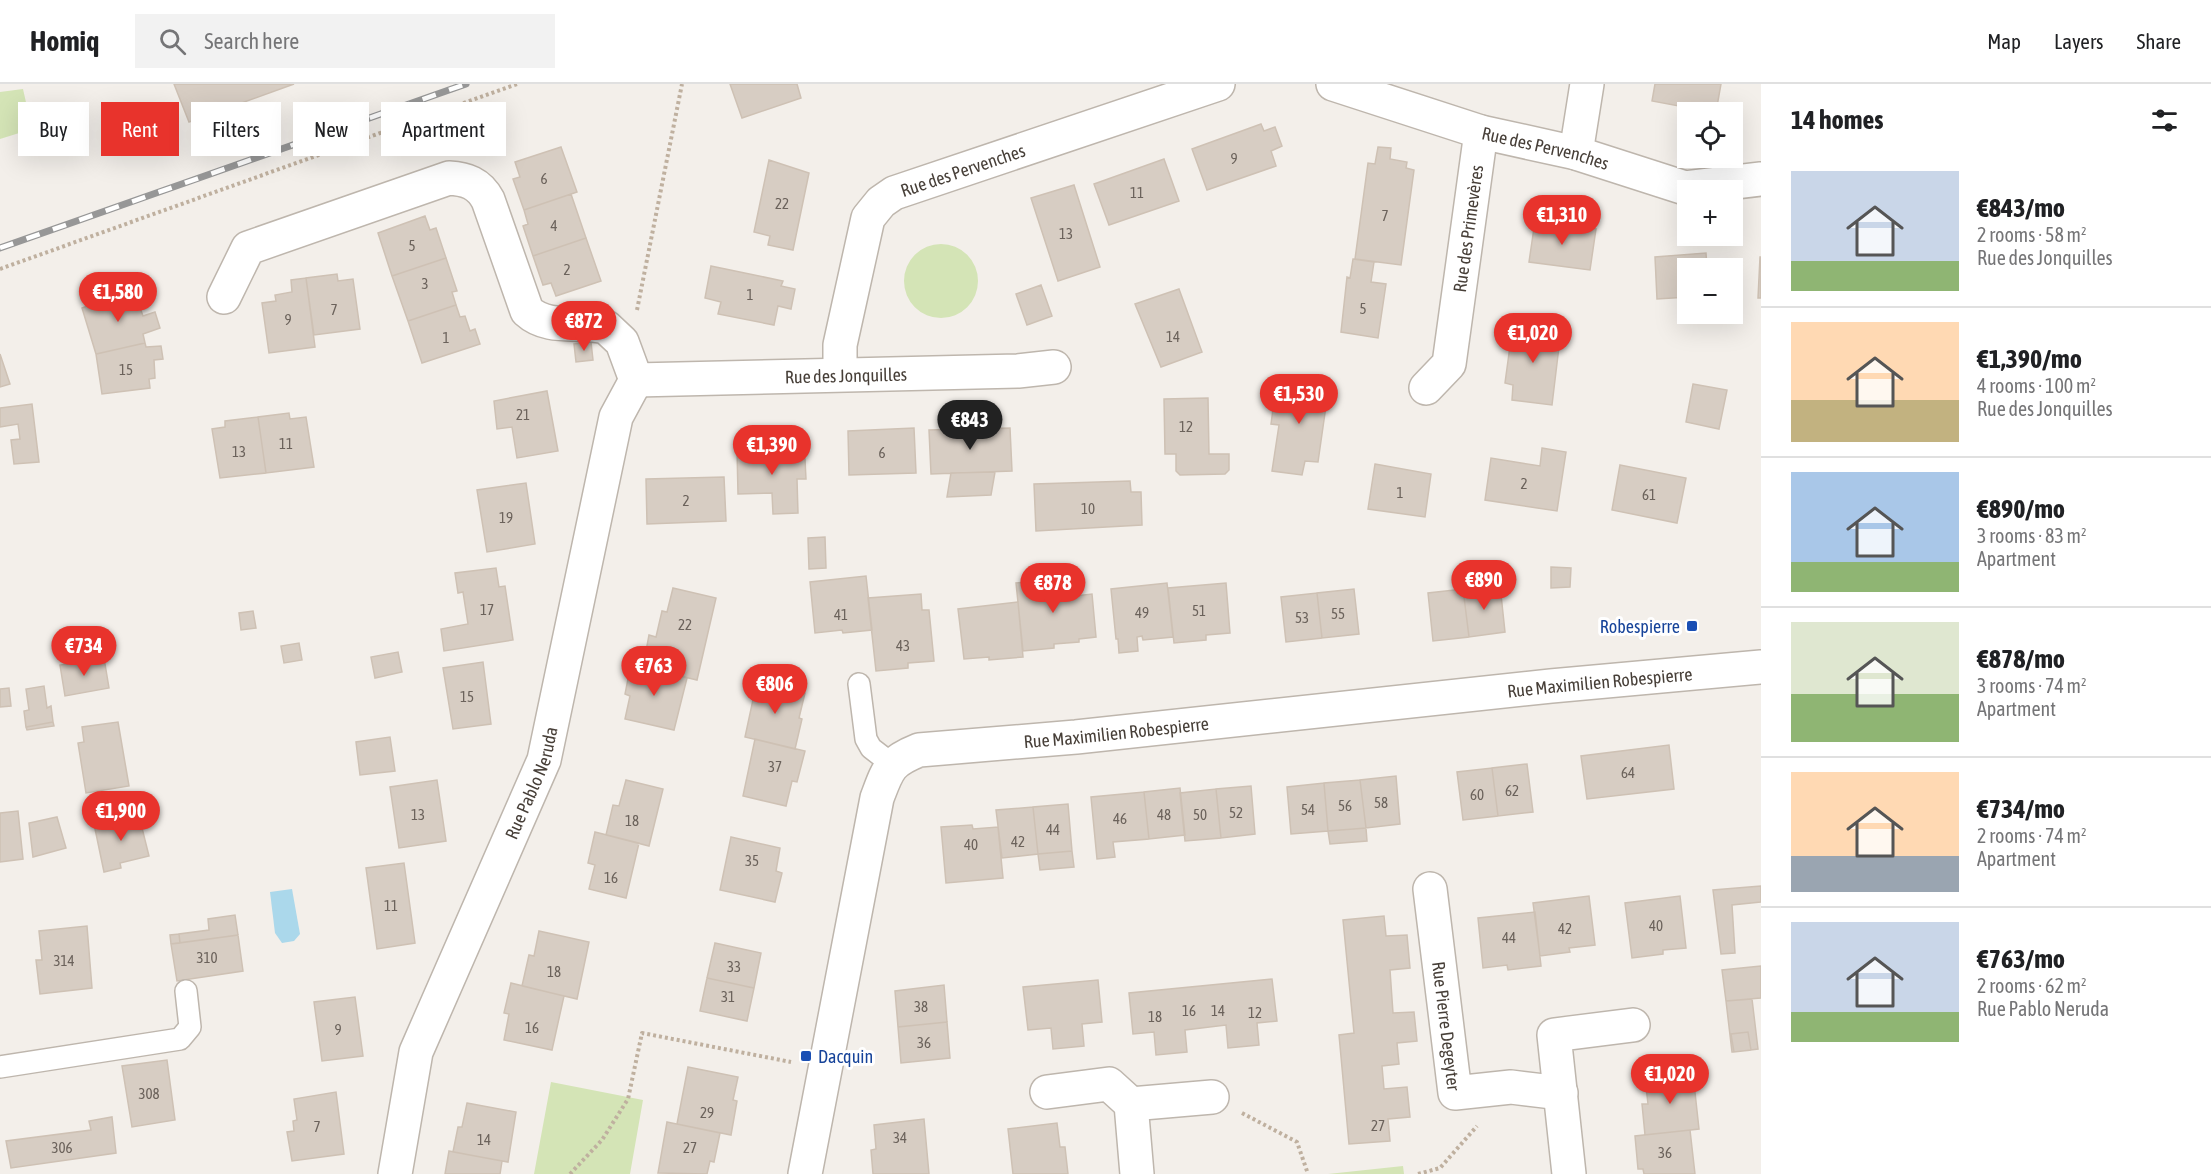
<!DOCTYPE html>
<html lang="en">
<head>
<meta charset="utf-8">
<style>
	:root { --surface:#fff; --page:#f2f2f2; --text:#202124; --muted:#757577; --line:#e0e0e0; --accent:#e8332c }
	body { margin:0; font-family:"Asap Condensed",sans-serif; background:var(--page); color:var(--text); height:100vh; display:flex; flex-direction:column; font-size:22px; white-space:nowrap }
	* { box-sizing:border-box; margin:0 }
	p { font-size:20px; color:var(--muted) }
	.icon { flex:none; width:33px; height:33px; fill:none; stroke:currentColor; stroke-width:2; stroke-linecap:round; stroke-linejoin:round }
	.map { position:relative; flex:1; overflow:hidden }
	.panel { display:flex; flex-direction:column; background:var(--surface); width:450px }
	.panel>* { flex:none }
	.banner { position:absolute; left:18px; top:18px; width:570px; height:54px; display:flex; gap:12px }
	.tools { position:absolute; left:1677px; top:18px; display:grid; gap:12px }
	.tools a { display:grid; place-items:center; width:66px; height:66px; border-radius:0px; background:var(--surface); box-shadow:0 6px 24px #0002; font-size:30px }
	.price { position:absolute; translate:-50% -51px; padding:0 14px; border-radius:21px; background:var(--accent); color:#fff; font-size:20px; line-height:39px; filter:drop-shadow(0 2px 3px #0008) }
	.price::after { content:''; position:absolute; left:50%; top:36px; width:18px; height:14px; margin-left:-9px; background:inherit; clip-path:polygon(0 0,100% 0,50% 100%) }
	.price.on { background:#222; color:#fff }
	ul { padding:0; list-style:none }
	li { display:flex; align-items:center; gap:18px; height:150px; padding:0 30px }
	li+li { border-top:2px solid var(--line) }
	li span { display:grid; place-items:center; flex:none; width:168px; height:120px; border-radius:0px; color:#555 }
	li>.icon { margin-inline-start:auto }
	span .icon { width:72px; height:72px; fill:#fffc; stroke-width:1 }
	li b { font-size:26px }
	h2 { display:flex; justify-content:space-between; align-items:center; height:72px; padding:0 30px; font-size:26px }
	.chip { padding:0 21px; border-radius:0px; background:var(--surface); box-shadow:0 6px 24px #0002; font-size:21px; line-height:54px }
	.chip.on { background:var(--accent); color:#fff }
	header { display:flex; align-items:center; gap:36px; box-sizing:border-box; height:84px; padding:0 30px; background:var(--surface); border-bottom:2px solid var(--line) }
	header strong { font-size:28px }
	nav { display:flex; gap:33px; margin-inline-start:auto; font-size:21px }
	.search { width:420px; height:54px; background:var(--page); display:flex; align-items:center; gap:15px; box-sizing:border-box; padding:0 21px; border-radius:0px; color:var(--muted); font-size:22px }
	main { display:flex; flex:1; min-height:0 }
	.map>svg:first-child { display:block }
</style>
</head>
<body>
<header>
<strong>Homiq</strong>
<div class="search"><svg class="icon" aria-label="search" viewBox="0 0 24 24"><circle cx="10" cy="10" r="6"/><path d="M15 15l6 6"/></svg>Search here</div>
<nav><a>Map</a><a>Layers</a><a>Share</a></nav>
</header>
<main>
<div class="map">
<svg width="1761" height="1090" viewBox="0 0 1761 1090">
	<rect width="100%" height="100%" fill="#f3efea"/>
	<path fill="#d4e4b6" d="M23,5L32,45L0,55V8Z
		M904 197a37 37 0 1 1 74 0a37 37 0 1 1-74 0Z
		M551,998L643,1016L630,1090H534Z
		M1403,1082L1404,1090H1328Z"/>
	<path fill="#abd8eb" d="M292,805L300,850L294,857L282,859L275,849L270,808Z"/>
	<path fill="#d7cdc3" stroke="#cec1b4" stroke-width="1.5" d="M174,0H294L189,38Z
		M730,0H797L801,14L742,34Z
		M1655,0H1721L1716,28H1690V24L1652,17Z
		M1261,40L1264,47L1275,43L1282,62L1271,67L1276,82L1207,106L1192,65Z
		M561,63L577,108L524,126L513,95L520,93L515,78Z
		M1378,63L1391,64L1390,75L1407,78L1406,84L1414,86L1401,181L1355,175L1368,79L1375,80Z
		M1164,75L1179,117L1109,141L1094,100Z
		M769,76L809,89L793,166L768,161L770,152L754,148Z
		M1074,101L1100,183L1058,197L1031,114Z
		M571,110L586,154L533,172L523,142L528,140L524,126Z
		M425,132L430,146L436,144L446,174L392,192L378,149Z
		M1535,137L1596,145L1590,186L1529,178Z
		M586,154L601,197L556,212L551,199L543,201L533,172Z
		M1706,169L1707,184H1688V213L1657,215L1655,173Z
		M1760,173H1761V214H1758Z
		M446,174L457,207L452,208L456,221L408,237L392,192Z
		M1353,175L1374,178L1371,198L1386,200L1378,254L1341,248L1347,193L1350,194Z
		M711,182L783,197L781,202L795,205L791,225L778,222L774,241L718,230L721,218L705,214Z
		M337,190L338,197L353,195L360,245L314,251L306,194Z
		M306,194L315,263L269,269L262,219L276,217L275,211L292,208L291,196Z
		M1041,201L1052,232L1027,241L1016,210Z
		M1179,205L1202,268L1161,283L1135,220Z
		M129,207L133,220L138,218L143,232L155,228L160,244L143,250L145,259L96,270L82,224Z
		M456,221L460,233L465,232L470,247L475,245L480,260L422,279L408,237Z
		M1513,240L1561,246L1552,321L1512,316L1513,301L1505,299Z
		M591,258L593,276L576,278L574,260Z
		M145,259L146,263L161,262L163,275L154,276L155,294L149,295L150,304L102,310L96,270Z
		M0,270L10,300L0,303Z
		M1285,295L1329,301L1318,378L1305,377L1302,391L1272,387L1279,341L1271,340L1275,310L1282,311Z
		M1693,300L1727,306L1719,345L1686,338Z
		M547,307L558,367L517,374L512,343L497,345L494,317Z
		M1208,314L1209,370H1229V386L1225,390L1180,391L1176,387V370H1165L1164,315Z
		M32,320L39,378L14,380L11,356L20,355L18,340L0,343V324Z
		M289,329L290,335L306,333L314,383L266,389L258,333Z
		M258,333L266,389L220,394L212,345L225,343V337Z
		M914,344L916,389L849,391L848,347Z
		M1010,344L1012,387L931,390L929,346Z
		M796,363V375H805L806,395H797L798,429L773,430L772,409L738,410L737,366Z
		M1542,364L1566,368L1557,427L1485,416L1491,374L1540,382Z
		M1375,380L1431,390L1425,433L1368,425Z
		M1620,381L1686,394L1677,439L1612,426Z
		M995,388L991,411L947,413L951,389Z
		M724,393L726,437L647,440L646,395Z
		M1130,397L1131,408H1141L1142,441L1036,447L1034,400Z
		M526,399L535,460L487,468L477,406Z
		M825,453L826,484L809,485L808,454Z
		M1551,483L1571,484L1570,503L1551,504Z
		M496,484L499,503L505,502L513,556L444,567L441,545L468,540L463,508L458,509L455,489Z
		M866,492L872,546L843,549L842,546L815,549L810,498Z
		M1068,494L1069,509L1074,508L1075,512L1092,510L1096,553L1079,555V558L1054,560V564L1023,567L1016,499Z
		M1167,499L1173,553L1143,556L1142,552L1137,553L1138,567L1119,569L1118,555H1116L1111,505Z
		M1226,499L1230,549L1206,551V556L1174,559L1168,504Z
		M1500,501L1505,548L1469,553L1463,505Z
		M673,504L716,514L697,596L643,583L649,551L656,553L662,527L667,528Z
		M1354,505L1359,550L1322,554L1317,509Z
		M1463,505L1469,553L1433,557L1428,509Z
		M1317,509L1322,554L1286,558L1281,513Z
		M921,510L922,526H929L934,577L908,579V584L876,587L868,514Z
		M1018,518L1023,573L989,576V573L964,575L958,525Z
		M253,527L256,544L241,546L239,529Z
		M299,559L302,576L284,579L281,562Z
		M398,568L402,588L375,594L371,573Z
		M104,574L109,604L65,612L60,581Z
		M483,578L491,640L453,645L443,584Z
		M631,580L687,594L674,646L625,635L630,612L625,610Z
		M757,597L805,609L799,634L802,635L795,665L745,653Z
		M44,602L47,624L51,622L53,638L26,643L24,627L29,626L26,605Z
		M9,604L11,622L0,623V605Z
		M53,638L54,642L27,646L26,643Z
		M118,638L129,702L86,709L78,659L84,658L82,643Z
		M390,653L395,687L360,691L356,658Z
		M755,655L805,667L797,698L792,697L786,722L743,712Z
		M1669,661L1674,705L1587,715L1581,672Z
		M1527,680L1533,728L1498,732L1492,684Z
		M1492,684L1498,732L1463,736L1457,688Z
		M1396,692L1400,740L1366,744L1360,696Z
		M437,696L446,757L399,764L390,703Z
		M626,696L663,705L649,762L606,751L613,721L619,722Z
		M1360,696L1366,744L1328,747L1324,699Z
		M1324,699L1328,747L1291,750L1287,703Z
		M1251,702L1255,750L1221,754L1216,705Z
		M1180,704L1185,751L1149,755L1144,708Z
		M1216,705L1221,754L1185,757L1180,709Z
		M1144,708L1149,755L1113,758L1115,773L1097,775L1091,713Z
		M1068,720L1072,767L1038,770L1033,723Z
		M1033,723L1038,770L1002,774L996,726Z
		M18,727L23,775L0,778V729Z
		M139,732L149,772L120,779L121,784L104,788L94,740Z
		M57,733L66,764L33,773L29,739Z
		M972,741L973,745L998,743L1003,794L946,799L941,743Z
		M1366,744L1367,757L1330,760L1328,747Z
		M595,748L639,759L626,814L589,805L595,781L588,779Z
		M731,753L780,764L776,787L782,789L775,818L720,806Z
		M1072,767L1074,783L1040,786L1038,770Z
		M404,779L415,859L377,865L366,784Z
		M1761,802V818L1732,821L1735,869L1721,870L1713,806Z
		M1589,812L1595,861L1569,864L1570,868L1540,872L1533,819Z
		M1680,812L1686,864L1663,866V870L1632,874L1625,819Z
		M1535,828L1541,882L1508,886L1507,881L1483,884L1478,834Z
		M235,831L238,851L180,859L179,850L209,846L208,835Z
		M1384,832L1386,852L1407,851L1410,884L1390,886L1393,929L1414,928L1417,957L1397,959L1399,980L1382,982L1384,1005L1407,1003L1410,1033L1388,1035L1390,1057L1349,1060L1339,951L1354,949L1343,836Z
		M87,842L92,904L40,910L36,876H42L39,847Z
		M539,847L589,858L577,915L522,902L529,871L534,872Z
		M179,850L180,859L171,860L170,851Z
		M238,851L243,887L177,897L171,860Z
		M715,859L761,869L754,904L707,894Z
		M1761,882V914L1726,917L1722,886Z
		M707,894L754,904L747,937L700,927Z
		M1272,895L1277,937L1257,939L1259,961L1228,964L1226,941L1185,946L1187,968L1156,971L1154,948L1133,950L1129,909Z
		M1098,896L1102,938L1082,940L1084,962L1053,965L1051,944L1028,946L1023,903Z
		M511,899L564,912L552,966L504,956L509,930L504,929Z
		M944,901L947,938L898,943L895,907Z
		M355,913L363,972L322,977L314,918Z
		M1752,915L1758,965L1751,966L1748,948L1731,950L1734,968H1732L1726,917Z
		M947,938L950,974L901,979L898,943Z
		M1748,948L1751,966L1734,968L1731,950Z
		M167,976L175,1036L132,1043L122,982Z
		M688,983L738,993L733,1016L737,1017L731,1051L677,1040Z
		M1693,990L1699,1045L1645,1051L1642,1020H1648L1645,994Z
		M336,1008L344,1070L292,1077L287,1048L294,1047L293,1037L297,1036L294,1015Z
		M467,1019L516,1028L508,1078L453,1068L458,1043H462Z
		M112,1033L116,1069L11,1084L6,1057L91,1046L89,1037Z
		M924,1035L929,1090H873L871,1066L876,1065L874,1041Z
		M667,1038L720,1049L714,1078L710,1077L707,1090L658,1089Z
		M1057,1039L1060,1063H1065L1068,1090H1013L1008,1045Z
		M1690,1046L1695,1090H1644L1643,1085H1638L1635,1052Z
		M449,1067L502,1077L500,1090H445Z"/>
	<g fill="none" stroke-linecap="round" stroke-linejoin="round">
		<g stroke="#beb6ad" stroke-width="24">
			<path id="lane" d="M859,600L866,655L871,664L893,681
				M0,983L180,955L190,943L186,907"/>
		</g>
		<g stroke="#beb6ad" stroke-width="36">
			<g id="street">
				<path id="s1" d="M1333,0L1481,48L1576,69L1685,104L1761,95"/>
				<path d="M1576,69L1587,0"/>
				<path d="M224,213L248,164L449,94C466,95 479,99 488,116L527,227C549,247 579,236 606,243L622,258L636,296"/>
				<path id="s2" d="M840,290V261L868,134L881,118L894,109L1218,0"/>
				<path id="s3" d="M636,296L1018,287L1054,283"/>
				<path id="s4" d="M1426,304L1449,280L1481,48"/>
				<path id="s5" d="M1430,805L1455,1009L1511,1003L1561,1009"/>
				<path d="M1047,1008L1109,1000L1131,1020L1137,1090"/>
				<path d="M1131,1020L1212,1013"/>
				<path id="s6" d="M395,1090L416,968L544,676L616,333L636,296"/>
				<path id="s7" d="M805,1090L877,714C888,685 889,678 919,666L1076,653L1551,602L1761,583"/>
				<path d="M1569,1090L1554,951L1633,941"/>
			</g>
		</g>
		<path stroke="#bfb09f" stroke-width="4" stroke-dasharray="3 3" stroke-linecap="butt" d="M0,185L517,0
			M637,226L682,0
			M1242,1029L1297,1058L1308,1090
			M570,1090L602,1056L628,1015L642,949L791,978
			M1418,1090L1440,1084L1477,1042"/>
		<use href="#lane" stroke="#fff" stroke-width="21"/>
		<use href="#street" stroke="#fff" stroke-width="33"/>
		<g stroke="#979797" stroke-width="7">
			<path id="rail" d="M0,164L466,0"/>
		</g>
		<use href="#rail" stroke="#fff" stroke-width="4.5" stroke-dasharray="14" stroke-linecap="butt"/>
	</g>
	<g fill="#1a4fb4" stroke="#fff" stroke-width="2">
		<rect x="1686" y="536" width="12" height="12" rx="3"/>
		<rect x="800" y="966" width="12" height="12" rx="3"/>
	</g>
	<g text-anchor="middle" dominant-baseline="central" stroke-width="6" stroke-linejoin="round" paint-order="stroke">
		<g font-size="15" fill="#6b625b">
			<text x="1234" y="74">9</text>
			<text x="544" y="94">6</text>
			<text x="1137" y="108">11</text>
			<text x="782" y="119">22</text>
			<text x="1385" y="131">7</text>
			<text x="554" y="141">4</text>
			<text x="1066" y="149">13</text>
			<text x="412" y="161">5</text>
			<text x="567" y="185">2</text>
			<text x="425" y="199">3</text>
			<text x="750" y="210">1</text>
			<text x="1363" y="224">5</text>
			<text x="334" y="225">7</text>
			<text x="288" y="235">9</text>
			<text x="1173" y="252">14</text>
			<text x="446" y="253">1</text>
			<text x="126" y="285">15</text>
			<text x="523" y="330">21</text>
			<text x="1186" y="342">12</text>
			<text x="286" y="359">11</text>
			<text x="239" y="367">13</text>
			<text x="882" y="368">6</text>
			<text x="1524" y="399">2</text>
			<text x="1400" y="408">1</text>
			<text x="1649" y="410">61</text>
			<text x="686" y="416">2</text>
			<text x="1088" y="424">10</text>
			<text x="506" y="433">19</text>
			<text x="487" y="525">17</text>
			<text x="1199" y="526">51</text>
			<text x="1142" y="528">49</text>
			<text x="1338" y="529">55</text>
			<text x="841" y="530">41</text>
			<text x="1302" y="533">53</text>
			<text x="685" y="540">22</text>
			<text x="903" y="561">43</text>
			<text x="467" y="612">15</text>
			<text x="775" y="682">37</text>
			<text x="1628" y="688">64</text>
			<text x="1512" y="706">62</text>
			<text x="1477" y="710">60</text>
			<text x="1381" y="718">58</text>
			<text x="1345" y="721">56</text>
			<text x="1308" y="725">54</text>
			<text x="1236" y="728">52</text>
			<text x="418" y="730">13</text>
			<text x="1164" y="730">48</text>
			<text x="1200" y="730">50</text>
			<text x="1120" y="734">46</text>
			<text x="632" y="736">18</text>
			<text x="1053" y="745">44</text>
			<text x="1018" y="757">42</text>
			<text x="971" y="760">40</text>
			<text x="752" y="776">35</text>
			<text x="611" y="793">16</text>
			<text x="391" y="821">11</text>
			<text x="1656" y="841">40</text>
			<text x="1565" y="844">42</text>
			<text x="1509" y="853">44</text>
			<text x="207" y="873">310</text>
			<text x="64" y="876">314</text>
			<text x="734" y="882">33</text>
			<text x="554" y="887">18</text>
			<text x="728" y="912">31</text>
			<text x="921" y="922">38</text>
			<text x="1189" y="926">16</text>
			<text x="1218" y="926">14</text>
			<text x="1255" y="928">12</text>
			<text x="1155" y="932">18</text>
			<text x="532" y="943">16</text>
			<text x="338" y="945">9</text>
			<text x="924" y="958">36</text>
			<text x="149" y="1009">308</text>
			<text x="707" y="1028">29</text>
			<text x="1378" y="1041">27</text>
			<text x="317" y="1042">7</text>
			<text x="900" y="1053">34</text>
			<text x="484" y="1055">14</text>
			<text x="62" y="1063">306</text>
			<text x="690" y="1063">27</text>
			<text x="1665" y="1068">36</text>
		</g>
		<g font-size="18" fill="#473f38" stroke="#fff">
			<text stroke="none"><textPath href="#s1" startOffset="222">Rue des Pervenches</textPath></text>
			<text stroke="none"><textPath href="#s2" startOffset="268">Rue des Pervenches</textPath></text>
			<text stroke="none"><textPath href="#s4" startOffset="170">Rue des Primevères</textPath></text>
			<text stroke="none"><textPath href="#s3" startOffset="210">Rue des Jonquilles</textPath></text>
			<text stroke="none"><textPath href="#s7" startOffset="1134">Rue Maximilien Robespierre</textPath></text>
			<text stroke="none"><textPath href="#s7" startOffset="648">Rue Maximilien Robespierre</textPath></text>
			<text stroke="none"><textPath href="#s6" startOffset="417">Rue Pablo Neruda</textPath></text>
			<text stroke="none"><textPath href="#s5" startOffset="138">Rue Pierre Degeyter</textPath></text>
		</g>
		<g font-size="18" fill="#164399" stroke="#fff" text-anchor="end">
			<text x="1680" y="542">Robespierre</text>
			<text x="818" y="972" text-anchor="start">Dacquin</text>
		</g>
	</g>
</svg>
<div class="tools">
<a><svg class="icon" aria-label="locate" viewBox="0 0 24 24"><circle cx="12" cy="12" r="6"/><path d="M12 2v4M12 18v4M2 12h4M18 12h4"/></svg></a>
<a>+</a>
<a>−</a>
</div>
<b class="price" style="left:1562px;top:162px">€1,310</b>
<b class="price" style="left:118px;top:239px">€1,580</b>
<b class="price" style="left:584px;top:268px">€872</b>
<b class="price" style="left:1533px;top:280px">€1,020</b>
<b class="price" style="left:1299px;top:341px">€1,530</b>
<b class="price on" style="left:970px;top:367px">€843</b>
<b class="price" style="left:772px;top:392px">€1,390</b>
<b class="price" style="left:1484px;top:527px">€890</b>
<b class="price" style="left:1053px;top:530px">€878</b>
<b class="price" style="left:84px;top:593px">€734</b>
<b class="price" style="left:654px;top:613px">€763</b>
<b class="price" style="left:775px;top:631px">€806</b>
<b class="price" style="left:121px;top:758px">€1,900</b>
<b class="price" style="left:1670px;top:1021px">€1,020</b>
<div class="banner">
<a class="chip">Buy</a>
<a class="chip on">Rent</a>
<a class="chip">Filters</a>
<a class="chip">New</a>
<a class="chip">Apartment</a>
</div>
</div>
<section class="panel">
<h2>14 homes<svg class="icon" aria-label="filters" viewBox="0 0 24 24"><path d="M4 7h16M4 17h16"/><circle cx="9" cy="7" r="2"/><circle cx="15" cy="17" r="2"/></svg></h2>
<ul>
<li><span style="background:linear-gradient(#c9d6e8 75%,#8fb573 0)"><svg class="icon" aria-label="home" viewBox="0 0 24 24"><path d="M3 11l9-7 9 7M6 9v11h12V9"/></svg></span><div><b>€843/mo</b><p>2 rooms · 58 m²</p><p>Rue des Jonquilles</p></div></li>
<li><span style="background:linear-gradient(#ffd9b3 65%,#c2b280 0)"><svg class="icon" aria-label="home" viewBox="0 0 24 24"><path d="M3 11l9-7 9 7M6 9v11h12V9"/></svg></span><div><b>€1,390/mo</b><p>4 rooms · 100 m²</p><p>Rue des Jonquilles</p></div></li>
<li><span style="background:linear-gradient(#a9c7e8 75%,#8fb573 0)"><svg class="icon" aria-label="home" viewBox="0 0 24 24"><path d="M3 11l9-7 9 7M6 9v11h12V9"/></svg></span><div><b>€890/mo</b><p>3 rooms · 83 m²</p><p>Apartment</p></div></li>
<li><span style="background:linear-gradient(#dfe7d0 60%,#8fb573 0)"><svg class="icon" aria-label="home" viewBox="0 0 24 24"><path d="M3 11l9-7 9 7M6 9v11h12V9"/></svg></span><div><b>€878/mo</b><p>3 rooms · 74 m²</p><p>Apartment</p></div></li>
<li><span style="background:linear-gradient(#ffd9b3 70%,#9aa5b1 0)"><svg class="icon" aria-label="home" viewBox="0 0 24 24"><path d="M3 11l9-7 9 7M6 9v11h12V9"/></svg></span><div><b>€734/mo</b><p>2 rooms · 74 m²</p><p>Apartment</p></div></li>
<li><span style="background:linear-gradient(#c9d6e8 75%,#8fb573 0)"><svg class="icon" aria-label="home" viewBox="0 0 24 24"><path d="M3 11l9-7 9 7M6 9v11h12V9"/></svg></span><div><b>€763/mo</b><p>2 rooms · 62 m²</p><p>Rue Pablo Neruda</p></div></li>
</ul>
</section>
</main>
</body>
</html>
